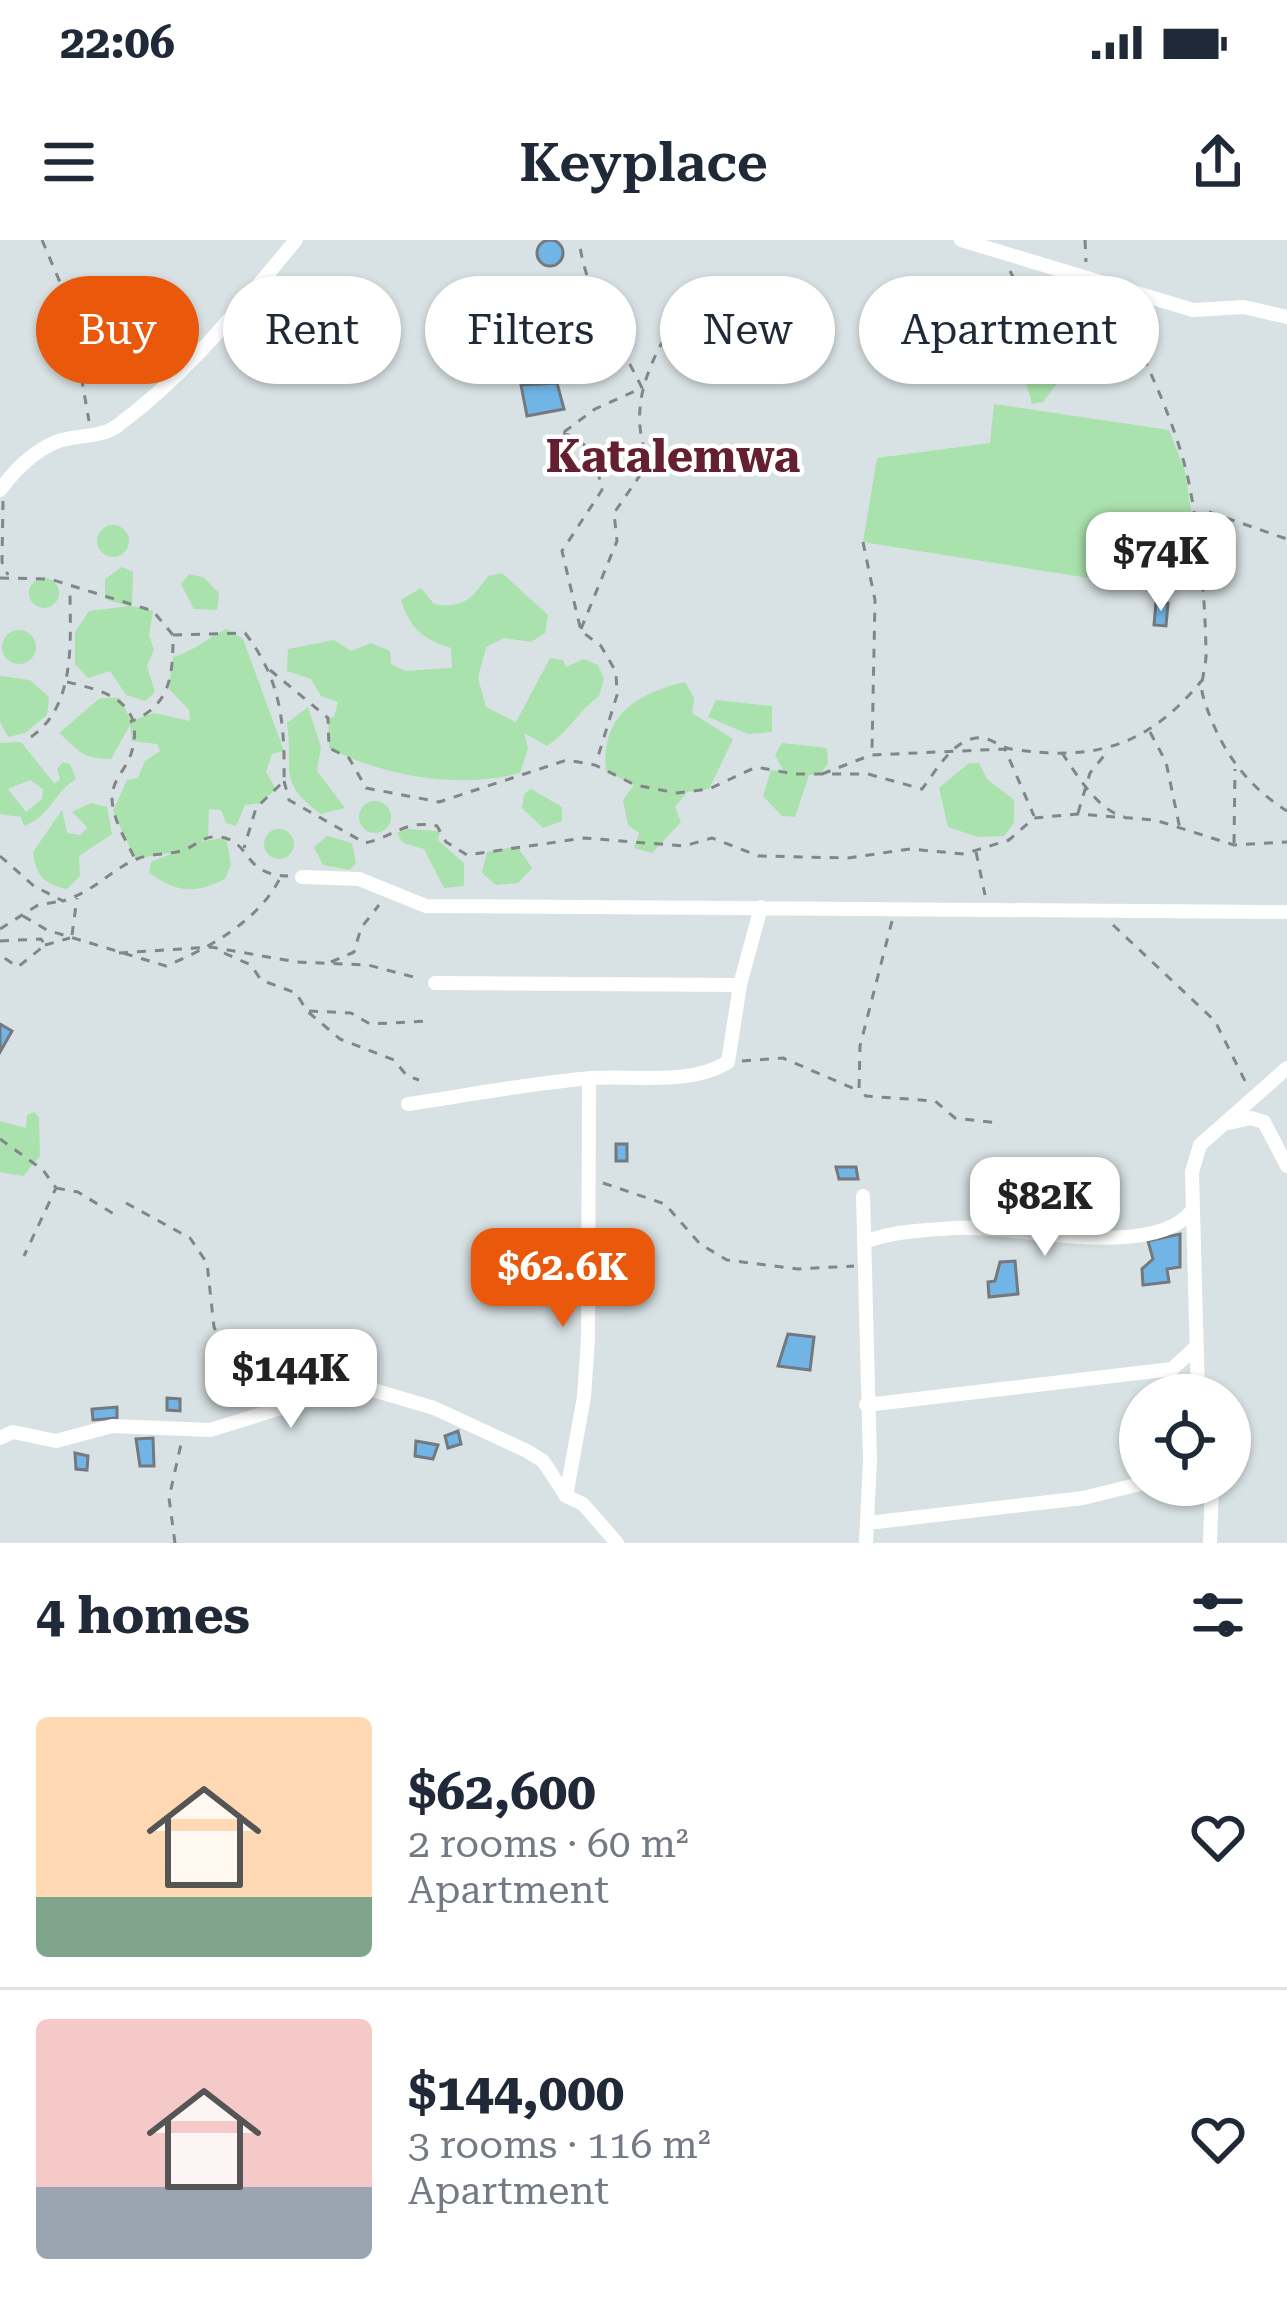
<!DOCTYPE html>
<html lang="en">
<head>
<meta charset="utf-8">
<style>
	:root { --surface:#fff; --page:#f6f6f7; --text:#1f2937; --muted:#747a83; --line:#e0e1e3; --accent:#ea580c }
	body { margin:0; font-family:"Roboto Serif",serif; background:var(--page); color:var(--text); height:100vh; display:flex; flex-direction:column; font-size:45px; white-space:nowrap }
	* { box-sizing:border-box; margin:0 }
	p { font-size:39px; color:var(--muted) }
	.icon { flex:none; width:66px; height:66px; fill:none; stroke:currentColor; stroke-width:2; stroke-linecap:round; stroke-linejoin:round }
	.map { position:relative; height:1303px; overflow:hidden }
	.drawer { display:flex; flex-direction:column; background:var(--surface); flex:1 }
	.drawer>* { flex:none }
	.guide { position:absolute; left:36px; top:36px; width:1215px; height:108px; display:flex; gap:24px }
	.controls { position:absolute; left:1119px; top:1134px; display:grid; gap:24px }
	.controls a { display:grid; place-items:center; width:132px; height:132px; border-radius:50%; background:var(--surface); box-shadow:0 3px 9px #0004; font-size:60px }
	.price { position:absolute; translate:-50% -102px; padding:0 27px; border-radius:24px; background:#fff; color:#222; font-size:39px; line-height:78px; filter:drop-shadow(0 3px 6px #0008) }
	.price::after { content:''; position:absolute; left:50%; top:72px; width:36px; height:27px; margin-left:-18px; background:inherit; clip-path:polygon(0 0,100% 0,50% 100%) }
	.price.current { background:var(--accent); color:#fff }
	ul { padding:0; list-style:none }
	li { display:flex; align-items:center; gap:36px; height:300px; padding:0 36px }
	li+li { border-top:3px solid var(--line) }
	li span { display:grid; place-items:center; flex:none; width:336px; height:240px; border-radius:12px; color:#555 }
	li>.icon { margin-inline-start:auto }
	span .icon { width:144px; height:144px; fill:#fffc; stroke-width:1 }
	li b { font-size:51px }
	h2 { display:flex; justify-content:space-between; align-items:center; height:144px; padding:0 36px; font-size:51px }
	.tag { padding:0 42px; border-radius:54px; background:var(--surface); box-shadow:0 3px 9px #0004; font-size:42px; line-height:108px }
	.tag.current { background:var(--accent); color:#fff }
	.status { display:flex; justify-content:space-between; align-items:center; height:84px; padding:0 60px; background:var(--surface); direction:ltr }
	.status svg { height:33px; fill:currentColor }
	header { display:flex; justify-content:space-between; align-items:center; height:156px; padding:0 36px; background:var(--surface); font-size:54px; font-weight:600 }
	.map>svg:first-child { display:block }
</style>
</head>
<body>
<div class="status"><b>22:06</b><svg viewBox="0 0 49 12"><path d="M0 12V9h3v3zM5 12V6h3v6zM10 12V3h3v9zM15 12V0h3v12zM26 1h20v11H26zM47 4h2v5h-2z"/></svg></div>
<header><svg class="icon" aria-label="menu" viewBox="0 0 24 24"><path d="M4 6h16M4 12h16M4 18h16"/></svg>Keyplace<svg class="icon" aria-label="share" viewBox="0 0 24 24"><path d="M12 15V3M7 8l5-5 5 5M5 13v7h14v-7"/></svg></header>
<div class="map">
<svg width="1287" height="1303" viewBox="0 0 1287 1303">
	<rect width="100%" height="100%" fill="#d8e1e3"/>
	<path fill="#aae2ad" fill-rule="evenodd" d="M1042,119L1066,132L1043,162L1032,164L1024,135Z
		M994,164L1169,190L1185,231L1201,336L1120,343L863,302L877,218L990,203Z
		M97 301a16 16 0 1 1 32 0a16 16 0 1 1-32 0Z
		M122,327L133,332L132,366L153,371L149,396L154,409L147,426L155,452L145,461L126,455L110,431L88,438L75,424V392L89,371L129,366L105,359V339Z
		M502,333L548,375L545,393L531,402L504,398L486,407L478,438L486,467L516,482L550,418L563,420L566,427L584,419L598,425L604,439L599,456C578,471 569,492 547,506L524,493L528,508L520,533C460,549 385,537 329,508L328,478L334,477L338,462L321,456L311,439L287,431L288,409L334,400L351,411L371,403L390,411L391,424L405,431L452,428L451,408C422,399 410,388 401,360L421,348L434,364C463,369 472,359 488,336Z
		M189,334L203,337L219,353L217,370L194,369L181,344Z
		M29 353a15 15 0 1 1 30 0a15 15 0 1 1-30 0Z
		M227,389L243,399L284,511L272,514L266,532L276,549L261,563L245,565L236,586L226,583L221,570L209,569L208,597L201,602L226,597L231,624L225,639C194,654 178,653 149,633L151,622L176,612L135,619L113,571L127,540L138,538L145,521L160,511L157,504L132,501L130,485L111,519C81,519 79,510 59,493L100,458H120L131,481L154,473L190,481L189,470L169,449L173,417C195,411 206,398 227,389Z
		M2 407a17 17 0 1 1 34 0a17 17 0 1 1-34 0Z
		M0,436L30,440L49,457L47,475L25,493L8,497L0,482Z
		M685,442L694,458L692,473L733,499L709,549L687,552L675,567L681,582L652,613L634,608L639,593L628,585L623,560L634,545L606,531C600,475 638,453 685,442Z
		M716,460L772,466V492L748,494L708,477Z
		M308,467L321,507L317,531L345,568L321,574C276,542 294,530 287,483Z
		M21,502L54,543L60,540L57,529L63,522L70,524L76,539C54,552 50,577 24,586L21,577L0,574V503ZM30,540L43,549L42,559L26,572L8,549Z
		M782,503L827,508L828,523L820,535H809L795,577L782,576L763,556L771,530L784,532L775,515Z
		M969,523H979L987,539L1014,560V583L1004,596L978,597L948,587L939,548Z
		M531,549L562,567V581L543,588L522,568L524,554Z
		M359 577a16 16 0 1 1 32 0a16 16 0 1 1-32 0Z
		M91,563L107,567L112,594L79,616L80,636L67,649C44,644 36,636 33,612L62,570L67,593L81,595L87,587L72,572Z
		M407,589L440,591L438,600L464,623V646L444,648L424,609L403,603L397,593Z
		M264 604a15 15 0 1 1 30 0a15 15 0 1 1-30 0Z
		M327,596L352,603L356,623L350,630L323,625L314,607Z
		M517,606L532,628L518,643L496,645L482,633L487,612Z
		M34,872L39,877L40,916L23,936L0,932V881L26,888L27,875Z"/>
	<path fill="#70b5e6" stroke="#73797e" stroke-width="3" d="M537 13a13 13 0 1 1 26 0a13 13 0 1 1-26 0Z
		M1028,91H1051V108H1029Z
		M557,143L564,169L527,176L521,145Z
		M1156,362L1168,363L1166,386L1154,385Z
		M0,784L12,791L0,812Z
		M616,904H627V921H616Z
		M836,927H856L858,939H839Z
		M1180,994V1027L1167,1029L1169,1042L1143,1045L1142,1029L1153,1019L1148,1001Z
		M1015,1021L1018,1054L989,1057L988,1042L995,1041L1000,1022Z
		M788,1094L814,1097L810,1130L778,1126Z
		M273,1114L293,1115L295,1131L274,1132Z
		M167,1158L180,1159V1171L167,1170Z
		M117,1167V1178L93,1180L92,1169Z
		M458,1191L461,1204L448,1208L445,1196Z
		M153,1198L154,1226H140L136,1199Z
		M416,1201L438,1205L433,1219L415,1216Z
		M75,1213L88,1216L87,1230L76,1229Z"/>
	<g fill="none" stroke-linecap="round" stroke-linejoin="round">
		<path stroke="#818788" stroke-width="3" stroke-dasharray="9 9" stroke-linecap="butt" d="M42,0L68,61L89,181
			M1085,0L1086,22
			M1010,31L1035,79L1053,96
			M1120,69C1147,124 1178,187 1190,248C1200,302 1205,357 1206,412C1207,426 1199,443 1203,456C1218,506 1244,544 1287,571
			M564,192L595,169L642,148C618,98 586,56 579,0
			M563,193C592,202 596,222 602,250L562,311L581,391L601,406L616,432L617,455L596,523
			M645,211C625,149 665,99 695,45
			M3,261L2,322L8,335
			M1209,272L1287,299
			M863,302L875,360L872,509
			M0,338L50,339L153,371L173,395C173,435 171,466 130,482
			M581,389L617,301L614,273L654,215
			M173,395L245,393C281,439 285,484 284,541L256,568L244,608
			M270,430L328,478L329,508L349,518L366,548L439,562L567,520L595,525L635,545L677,553L709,549L756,527L794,534H868L922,549C936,531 952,501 976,498C990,496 999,507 1011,509C1095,522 1149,506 1203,439
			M67,442C106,451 147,462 131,514C126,529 112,541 112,557C112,579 126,600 135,619
			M1150,492L1166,522L1180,589
			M31,497C77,465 70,399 70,349
			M1062,513C1077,535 1098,571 1125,577
			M822,534L871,515L1005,509L1034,576
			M284,541L289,560L365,603C393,597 406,579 437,586L446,602L467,615L584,598L684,606L712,598L759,616L848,618L910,609L964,614L1009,600L1034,578L1078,574L1155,580L1234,605L1287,602
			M1078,573L1090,533L1107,512
			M1234,603L1235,529
			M976,612L985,655
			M0,616L34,646L63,661C97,650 110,630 137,619C151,613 169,615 184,610C197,605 204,595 219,597C252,600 241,635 288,636
			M23,676L47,690L166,726C207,709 259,681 280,638
			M892,681L860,806L859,850L866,856L935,861L955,878L999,883
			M1113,685L1215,781L1247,845
			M0,689L38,665L62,661
			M72,695L77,658
			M0,701L41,699L45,705L18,727L0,715
			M45,705L70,698
			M119,713L211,707L297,722L368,725L421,739
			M224,713L251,725L261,740L296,753L307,771L340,799L394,820L407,836L419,840
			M331,722L354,712L361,688L379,665
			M309,771L351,773L370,784L429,781
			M742,821L783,818L857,850
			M0,899L43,930L56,948L24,1016
			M603,943L665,964L700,1004L727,1020L798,1029L854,1026
			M56,948L78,952L117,976
			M126,963L190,998L207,1023L214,1087L231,1124L233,1166
			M175,1303L169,1258L181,1204"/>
		<path stroke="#fff" stroke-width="6" d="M1059,101L1128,54"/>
		<path stroke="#fff" stroke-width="14" d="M961,0L1193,70L1244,67L1287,77
			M0,250C15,230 32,212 56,202C75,194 99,199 117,186C189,133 239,68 296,0
			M302,637L359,639L426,666L1287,672
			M435,743L740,745
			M589,838L588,1099L584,1157L566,1256L583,1264L617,1303
			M408,864C469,855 531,843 592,838C636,835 690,846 728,822L740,745L761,667
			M1229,883L1251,878L1264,882L1287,926
			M863,956L870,1220L866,1303
			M864,1002C895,991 923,990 955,988C1013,984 1150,1021 1191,972
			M1198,1155L1192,932L1200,905L1287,828
			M866,1165L1172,1129L1194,1109
			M0,1198L13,1192L56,1201L112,1186L210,1190L356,1145L434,1168L527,1211L543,1221L566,1256
			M868,1283L1083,1258L1140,1244
			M1210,1303L1212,1245"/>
	</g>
	<g text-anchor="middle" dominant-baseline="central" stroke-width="9" stroke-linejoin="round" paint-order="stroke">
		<g font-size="45" font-weight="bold" fill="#642032" stroke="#fff">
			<text x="673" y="216">Katalemwa</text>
		</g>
	</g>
</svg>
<div class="controls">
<a><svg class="icon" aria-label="locate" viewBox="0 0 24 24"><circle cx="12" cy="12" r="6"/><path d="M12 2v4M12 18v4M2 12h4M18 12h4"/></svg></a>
</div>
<b class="price" style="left:1161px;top:374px">$74K</b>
<b class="price" style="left:1045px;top:1019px">$82K</b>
<b class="price current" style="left:563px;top:1090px">$62.6K</b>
<b class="price" style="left:291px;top:1191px">$144K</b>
<div class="guide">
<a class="tag current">Buy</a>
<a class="tag">Rent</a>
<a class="tag">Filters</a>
<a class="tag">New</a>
<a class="tag">Apartment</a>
</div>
</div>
<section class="drawer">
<h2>4 homes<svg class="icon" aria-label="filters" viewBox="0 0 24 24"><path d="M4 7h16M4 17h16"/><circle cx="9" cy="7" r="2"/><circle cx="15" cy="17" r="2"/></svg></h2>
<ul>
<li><span style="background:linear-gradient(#ffd9b3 75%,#7fa58c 0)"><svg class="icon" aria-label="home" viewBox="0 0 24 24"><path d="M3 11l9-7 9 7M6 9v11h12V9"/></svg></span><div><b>$62,600</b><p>2 rooms · 60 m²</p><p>Apartment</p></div><svg class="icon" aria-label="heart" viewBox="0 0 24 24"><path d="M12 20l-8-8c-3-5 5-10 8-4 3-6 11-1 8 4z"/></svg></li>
<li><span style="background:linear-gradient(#f6c9c9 70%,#9aa5b1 0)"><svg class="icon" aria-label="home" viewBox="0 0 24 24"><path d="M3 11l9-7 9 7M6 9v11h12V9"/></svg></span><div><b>$144,000</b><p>3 rooms · 116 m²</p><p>Apartment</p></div><svg class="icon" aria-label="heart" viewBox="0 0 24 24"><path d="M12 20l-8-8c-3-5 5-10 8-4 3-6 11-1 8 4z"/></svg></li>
</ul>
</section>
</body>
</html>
